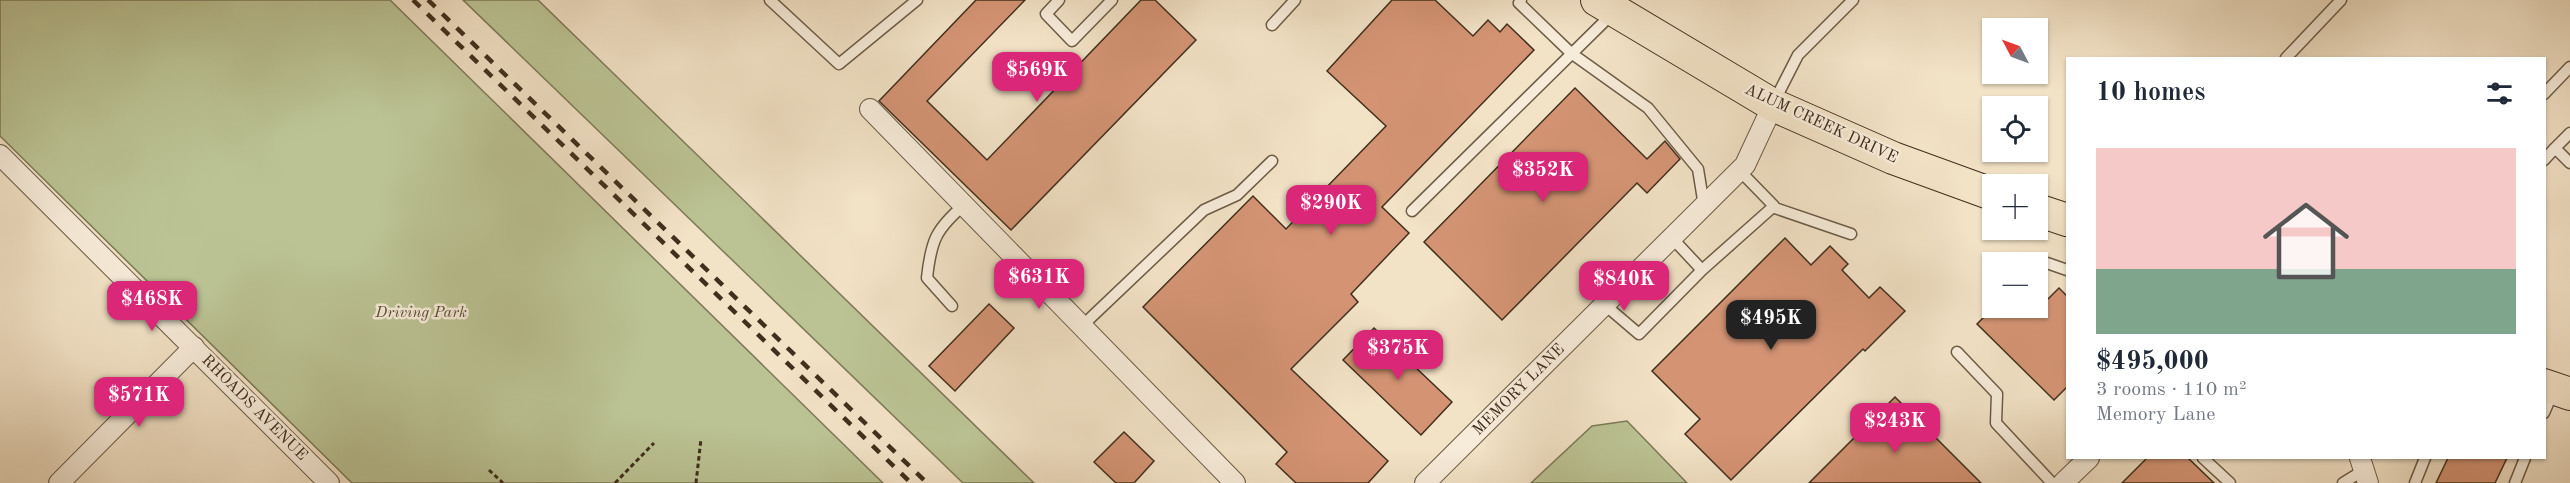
<!DOCTYPE html>
<html lang="en">
<head>
<meta charset="utf-8">
<style>
	:root { --surface:#fff; --page:#f6f6f7; --text:#1f2937; --muted:#747a83; --line:#e0e1e3; --accent:#db2777 }
	body { margin:0; font-family:"Old Standard TT",serif; background:var(--page); color:var(--text); height:100vh; display:flex; flex-direction:column; font-size:22px; white-space:nowrap }
	* { box-sizing:border-box; margin:0 }
	p { font-size:20px; color:var(--muted) }
	.icon { flex:none; width:33px; height:33px; fill:none; stroke:currentColor; stroke-width:2; stroke-linecap:round; stroke-linejoin:round }
	.map { position:relative; flex:1; overflow:hidden }
	.sheet { position:absolute; left:2066px; top:57px; width:480px; height:402px; display:flex; flex-direction:column; background:var(--surface); border-radius:0px; box-shadow:0 2px 4px #0004 }
	.sheet>* { flex:none }
	.needle { width:39px; rotate:311deg }
	.fabs { position:absolute; left:1982px; top:18px; display:grid; gap:12px }
	.fabs a { display:grid; place-items:center; width:66px; height:66px; border-radius:0px; background:var(--surface); box-shadow:0 2px 4px #0004; font-size:30px }
	.price { position:absolute; translate:-50% -51px; padding:0 14px; border-radius:12px; background:var(--accent); color:#fff; font-size:20px; line-height:39px; filter:drop-shadow(0 2px 3px #0008) }
	.price::after { content:''; position:absolute; left:50%; top:36px; width:18px; height:14px; margin-left:-9px; background:inherit; clip-path:polygon(0 0,100% 0,50% 100%) }
	.price.active { background:#222; color:#fff }
	ul { padding:0; list-style:none }
	li { display:grid; align-content:center; gap:12px; height:318px; padding:0 30px }
	li+li { border-top:2px solid var(--line) }
	li span { display:grid; place-items:center; height:186px; border-radius:0px; color:#555 }
	li>.icon { margin-inline-start:auto }
	span .icon { width:108px; height:108px; fill:#fffc; stroke-width:1 }
	li b { font-size:26px }
	h2 { display:flex; justify-content:space-between; align-items:center; height:72px; padding:0 30px; font-size:26px }
	.map>svg:first-child { display:block }
</style>
</head>
<body>
<div class="map">
<svg width="2570" height="483" viewBox="0 0 2570 483">
	<rect width="100%" height="100%" fill="#f2e2c6"/>
	<filter id="stains"><feTurbulence type="fractalNoise" baseFrequency=".00333" numOctaves="4"/><feColorMatrix values="0 0 0 0 .2 0 0 0 0 .09 0 0 0 0 .02 0 0 0 .5 -.17"/></filter>
	<radialGradient id="worn" r=".72"><stop offset=".6" stop-color="#630" stop-opacity="0"/><stop offset="1" stop-color="#630" stop-opacity=".3"/></radialGradient>
	<path fill="#bbc394" stroke="#7e7958" stroke-width="1.5" d="M0,0H390L883,483H352L0,136Z
		M463,0H538L1034,483H963Z
		M1627,421L1687,483H1531L1592,426Z"/>
	<path fill="#d49474" stroke="#412f1d" stroke-width="1.5" d="M976,0H1025L927,101L987,160L1141,0H1155L1196,40L1011,230L879,101Z
		M1392,0H1435L1473,36L1488,20L1500,32L1507,24L1534,50L1382,207L1409,233L1351,294L1358,302L1291,369L1388,461L1368,483H1296L1276,464L1287,452L1143,307L1253,196L1286,229L1386,126L1327,71Z
		M1575,88L1647,159L1665,141L1680,159L1647,193L1637,183L1502,320L1424,242Z
		M1785,238L1811,265L1830,246L1848,264L1842,270L1869,298L1880,287L1905,311L1865,351L1863,349L1731,480L1685,434L1700,419L1652,371Z
		M2037,288L2048,299L2059,288L2067,296V387L2054,400L1977,324L1993,308H2037Z
		M989,304L1014,328L955,391L929,366Z
		M1374,328L1452,402L1421,435L1343,360Z
		M1895,397L1981,483H1809Z
		M1124,432L1154,461L1134,483H1116L1094,462Z
		M2147,458H2188L2214,483H2122Z
		M2448,458H2507L2495,483H2436Z"/>
	<g fill="none" stroke-linecap="round" stroke-linejoin="round">
		<g stroke="#6d5c47" stroke-width="13">
			<path id="lane" d="M770,0L839,64L917,0
				M1059,0L1046,14L1072,41L1112,0
				M1521,0L1519,3L1571,53L1648,108L1698,169L1704,206
				M1272,25L1295,0
				M2286,58L2341,0
				M2544,94L2570,67
				M1774,102L1798,55L1853,0
				M2555,148L2570,133
				M2544,160L2555,148L2570,163
				M1772,207L1851,234
				M1412,211L1612,14
				M1672,238L1702,270
				M2047,263L2067,270
				M1605,305L1639,334L1702,270L1774,206L1740,171
				M952,306L927,278C931,240 936,229 965,204
				M1081,327L1204,210L1237,195L1272,161
				M1957,352L1997,394L1996,423L2052,483
				M2544,413L2553,392
				M2203,458L2230,483
				M2343,483L2364,470
				M2415,483L2425,458
				M2515,483L2525,458"/>
		</g>
		<g stroke="#6d5c47" stroke-width="22">
			<path id="street" d="M870,109L1235,483
				M0,155L329,483
				M2360,458L2368,483
				M59,483L194,347
				M1425,483L1745,165L1773,105
				M2063,483L2089,458"/>
		</g>
		<g stroke="#412f1d" stroke-width="34">
			<path id="primary" d="M1597,0L1773,105L1893,158L1992,194
				M2037,210L2067,220
				M2544,385L2570,394"/>
		</g>
		<path stroke="#412f1d" stroke-width="3" stroke-dasharray="4.5 3" stroke-linecap="butt" d="M489,470L503,483
			M615,483L654,443
			M696,483L701,439"/>
		<use href="#lane" stroke="#f7ecda" stroke-width="10"/>
		<use href="#street" stroke="#f7ecda" stroke-width="20"/>
		<use href="#primary" stroke="#f2e2c6" stroke-width="32"/>
		<path stroke="#412f1d" stroke-width="4.5" stroke-dasharray="10 10" stroke-linecap="butt" d="M413,0L911,483
			M428,0L927,483"/>
	</g>
	<g text-anchor="middle" dominant-baseline="central" stroke-width="5" stroke-linejoin="round" paint-order="stroke">
		<g font-size="16" fill="#412f1d" stroke="#f7ecda">
			<text transform="translate(1821 124) rotate(25)">ALUM CREEK DRIVE</text>
			<text transform="translate(1519 390) rotate(-45)">MEMORY LANE</text>
			<text transform="translate(254 408) rotate(45)">RHOADS AVENUE</text>
		</g>
		<g font-size="16" font-style="italic" fill="#594d35" stroke="#f7ecda">
			<text x="421" y="313">Driving Park</text>
		</g>
	</g>
	<rect width="100%" height="100%" filter="url(#stains)"/>
	<rect width="100%" height="100%" fill="url(#worn)"/>
</svg>
<div class="fabs">
<a><svg class="needle" viewBox="-14 -14 28 28"><path d="M0-13l5 13h-10z" fill="#e53935"/><path d="M0 13l5-13h-10z" fill="#747a83"/></svg></a>
<a><svg class="icon" aria-label="locate" viewBox="0 0 24 24"><circle cx="12" cy="12" r="6"/><path d="M12 2v4M12 18v4M2 12h4M18 12h4"/></svg></a>
<a>+</a>
<a>−</a>
</div>
<b class="price" style="left:1037px;top:103px">$569K</b>
<b class="price" style="left:1543px;top:203px">$352K</b>
<b class="price" style="left:1331px;top:236px">$290K</b>
<b class="price" style="left:1039px;top:310px">$631K</b>
<b class="price" style="left:1624px;top:312px">$840K</b>
<b class="price" style="left:152px;top:332px">$468K</b>
<b class="price active" style="left:1771px;top:351px">$495K</b>
<b class="price" style="left:1398px;top:381px">$375K</b>
<b class="price" style="left:139px;top:428px">$571K</b>
<b class="price" style="left:1895px;top:454px">$243K</b>
<section class="sheet">
<h2>10 homes<svg class="icon" aria-label="filters" viewBox="0 0 24 24"><path d="M4 7h16M4 17h16"/><circle cx="9" cy="7" r="2"/><circle cx="15" cy="17" r="2"/></svg></h2>
<ul>
<li><span style="background:linear-gradient(#f6c9c9 65%,#7fa58c 0)"><svg class="icon" aria-label="home" viewBox="0 0 24 24"><path d="M3 11l9-7 9 7M6 9v11h12V9"/></svg></span><div><b>$495,000</b><p>3 rooms · 110 m²</p><p>Memory Lane</p></div></li>
</ul>
</section>
</div>
</body>
</html>
